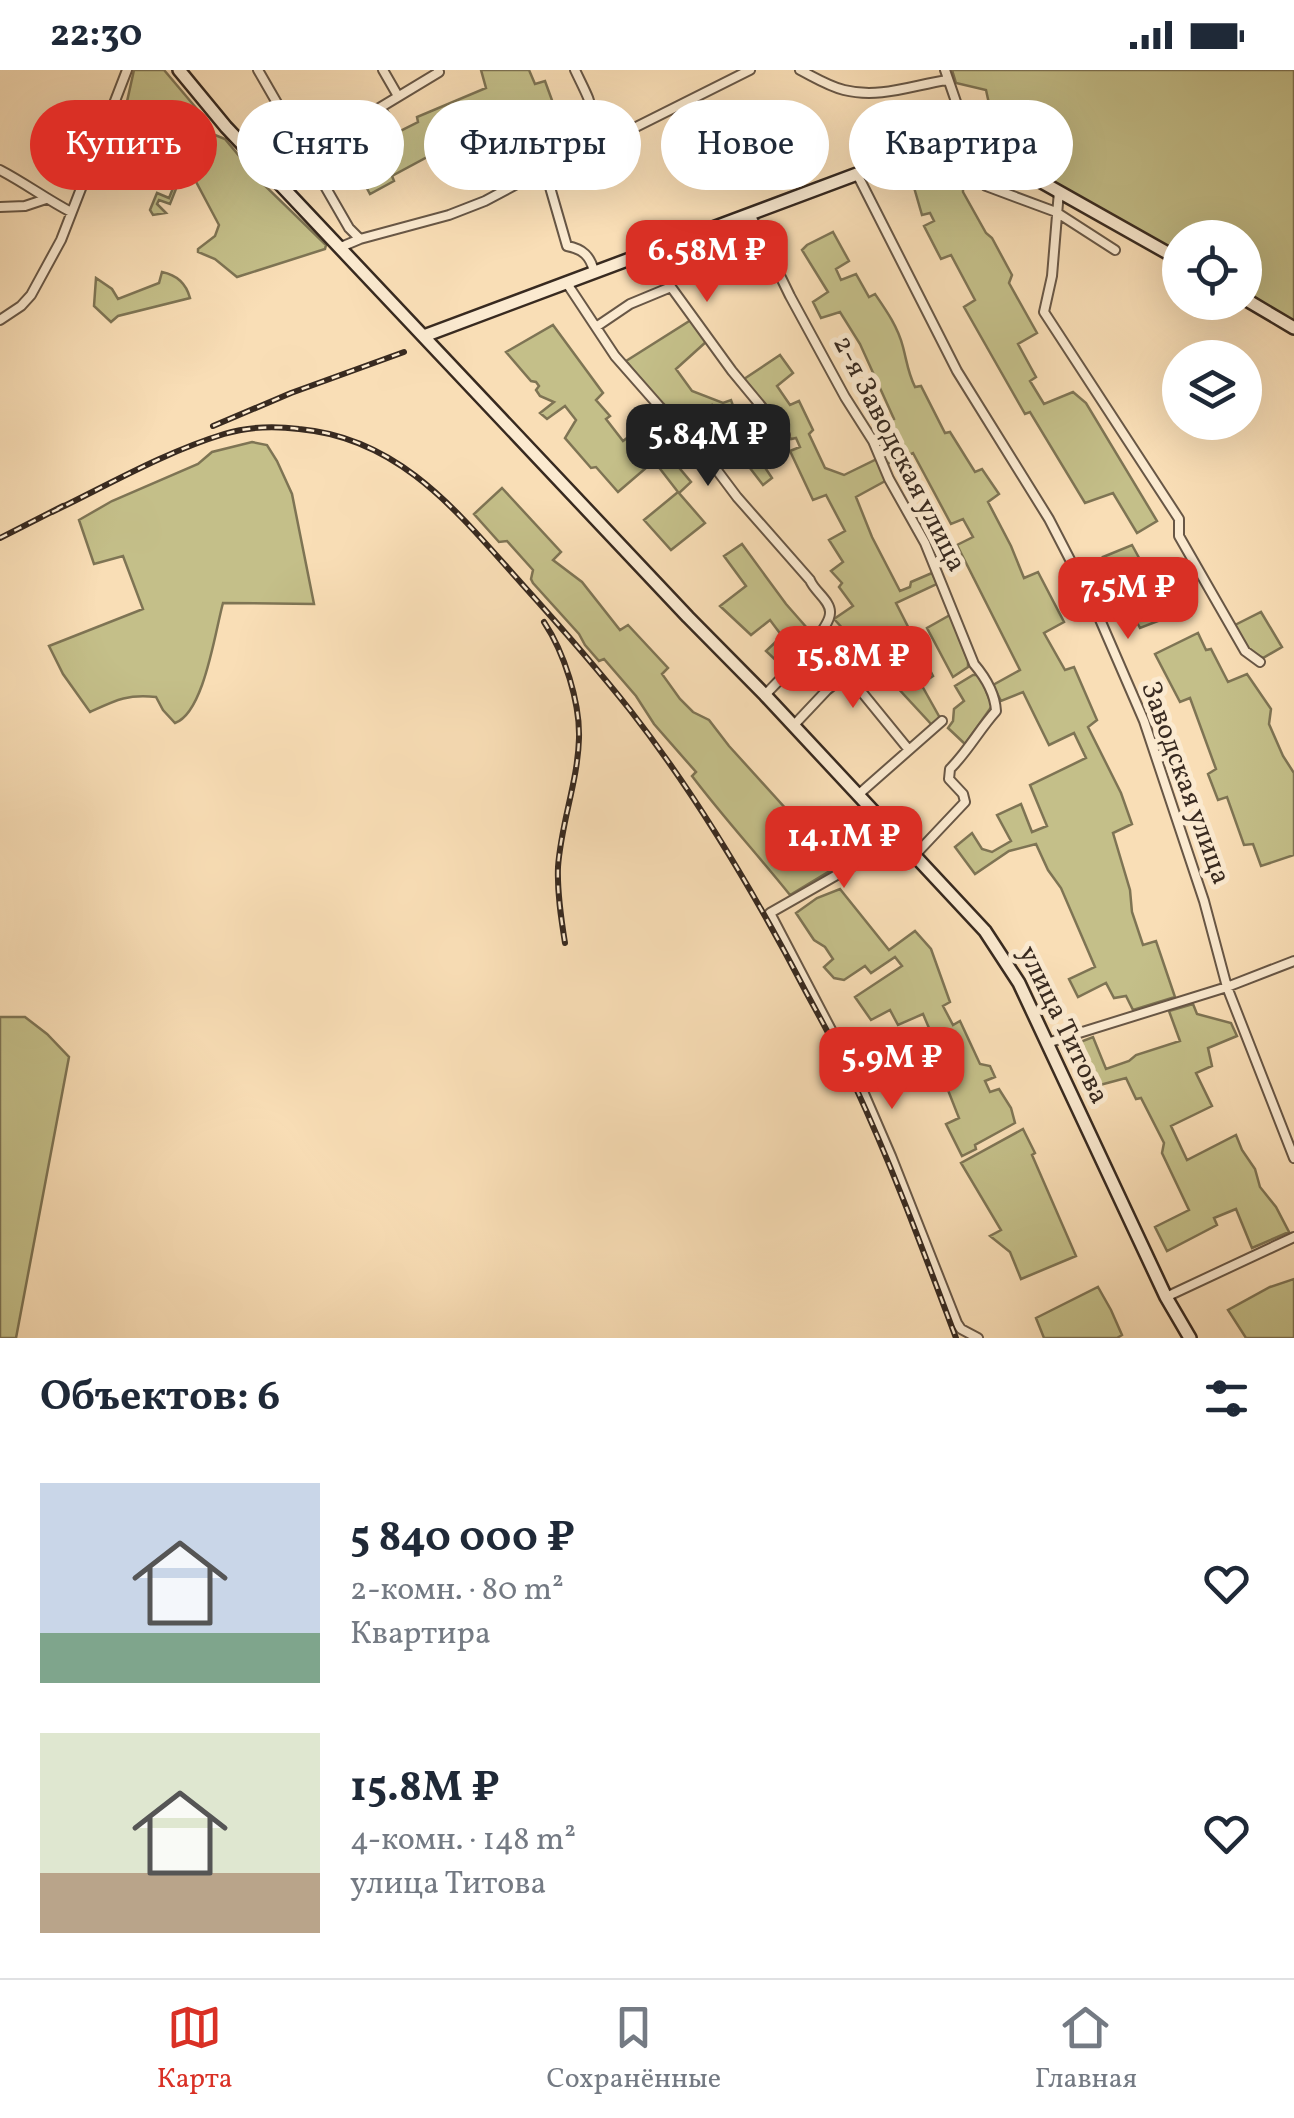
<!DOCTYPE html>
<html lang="ru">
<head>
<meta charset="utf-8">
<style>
	:root { --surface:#fff; --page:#f2f2f3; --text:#1f2937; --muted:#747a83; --line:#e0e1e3; --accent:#d93025 }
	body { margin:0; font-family:Vollkorn,serif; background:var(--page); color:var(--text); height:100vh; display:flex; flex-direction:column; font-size:38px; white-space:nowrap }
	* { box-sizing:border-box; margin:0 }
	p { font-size:32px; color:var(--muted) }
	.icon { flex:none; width:55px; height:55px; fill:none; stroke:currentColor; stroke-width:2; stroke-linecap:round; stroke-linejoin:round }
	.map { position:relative; height:1268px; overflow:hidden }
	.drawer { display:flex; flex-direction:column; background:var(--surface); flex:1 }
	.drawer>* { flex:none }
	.hud { position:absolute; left:30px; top:30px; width:1235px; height:90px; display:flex; gap:20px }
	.tools { position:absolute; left:1162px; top:150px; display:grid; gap:20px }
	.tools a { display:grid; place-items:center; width:100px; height:100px; border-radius:50%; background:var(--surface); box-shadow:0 10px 40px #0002; font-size:50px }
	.price { position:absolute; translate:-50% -85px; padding:0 22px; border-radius:20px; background:var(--accent); color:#fff; font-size:32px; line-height:65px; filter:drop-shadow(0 2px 5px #0008) }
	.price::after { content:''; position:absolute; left:50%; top:60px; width:30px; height:22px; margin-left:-15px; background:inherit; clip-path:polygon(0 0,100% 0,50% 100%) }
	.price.selected { background:#222; color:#fff }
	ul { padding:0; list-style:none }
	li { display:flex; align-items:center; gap:30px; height:250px; padding:0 40px }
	li span { display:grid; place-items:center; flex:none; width:280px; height:200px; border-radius:0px; color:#555 }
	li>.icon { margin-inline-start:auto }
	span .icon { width:120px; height:120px; fill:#fffc; stroke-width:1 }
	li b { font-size:42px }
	h2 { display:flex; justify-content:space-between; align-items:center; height:120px; padding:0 40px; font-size:42px }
	.tag { padding:0 35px; border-radius:45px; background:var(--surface); box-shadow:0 10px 40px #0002; font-size:35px; line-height:90px }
	.tag.selected { background:var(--accent); color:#fff }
	.status { display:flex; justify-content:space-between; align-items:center; height:70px; padding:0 50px; background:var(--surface); direction:ltr }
	.status svg { height:28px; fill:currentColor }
	.tab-bar { display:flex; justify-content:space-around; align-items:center; height:140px; border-top:2px solid var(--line); background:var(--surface); font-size:28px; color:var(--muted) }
	.tab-bar a { display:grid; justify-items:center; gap:5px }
	.tab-bar .selected { color:var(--accent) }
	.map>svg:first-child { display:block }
</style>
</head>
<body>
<div class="status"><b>22:30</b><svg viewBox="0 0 49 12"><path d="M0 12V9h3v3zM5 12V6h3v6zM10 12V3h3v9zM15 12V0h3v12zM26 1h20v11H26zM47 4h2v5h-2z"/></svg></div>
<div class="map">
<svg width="1294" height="1268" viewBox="0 0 1294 1268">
	<rect width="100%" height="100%" fill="#f9deb6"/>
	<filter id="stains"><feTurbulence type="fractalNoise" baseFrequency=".002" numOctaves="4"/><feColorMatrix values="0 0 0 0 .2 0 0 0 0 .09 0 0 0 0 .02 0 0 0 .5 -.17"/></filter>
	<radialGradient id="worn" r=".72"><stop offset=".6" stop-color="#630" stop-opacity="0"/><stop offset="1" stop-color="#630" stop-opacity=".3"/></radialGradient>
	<path fill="#c4bf89" stroke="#7e7454" stroke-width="2.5" d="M134,0H164L197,39L201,56L170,134L159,130L157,134L166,143L153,145L150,140L157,123L169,128L178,106L181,78L171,72L177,57L126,36Z
		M481,0H529L535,14L545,11L553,33L520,45V51L487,71L440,94L433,84L392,106L394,111L370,124L361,107L384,94L363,53L387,40L400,61L418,52L417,47L486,18Z
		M952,0H1294V254L1245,224V168H1180V185L1026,98L1002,93L986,20L956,13Z
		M215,65L225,69L260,111L326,175L325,179L237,207L215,189L198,182V179L215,166L219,155L193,106C195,91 200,71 215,65Z
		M926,113L963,117V122L986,163L992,168L1012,205L1009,213L1037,263L1018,274L1036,307L1030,311L1044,334L1073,322L1086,333L1157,451L1137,463L1113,423L1085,433L1030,342L1025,344L964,237L975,230L951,185L941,189L924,156L934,151L930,143L922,145L913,114Z
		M833,162L849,191L836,199L841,210L856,204L869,227L875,224C886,240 898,257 903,277C907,292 908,303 915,317L921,316L945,363L950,362L975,402L982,399L999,424L988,432L1011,476L1024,508L1038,502L1064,552L1044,563L1065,600L1074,597L1097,650L1088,657L1121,723L1132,754L1113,763L1130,820L1132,842L1143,875L1156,871L1175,927L1133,940L1126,926L1114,928L1106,913L1078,927L1069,909L1095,897L1061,818L1048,800L1036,774L1009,781L975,804L955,777L972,763L982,779L992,782L1011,771L997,745L1021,734L1032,762L1047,756L1030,715L1086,688L1074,663L1049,675L1023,622L1001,631L993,615L1020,600L957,475L973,467L963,449L951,454L913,383L887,394L871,361L894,349L860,274L840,242L821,248L813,232L828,222L802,180L807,175Z
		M162,202C177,205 186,213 190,228L118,246L111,252L94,236L96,208L112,219L118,229L159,213Z
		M691,250L707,271L676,299L692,321L723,333L731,330L737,347L753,367L772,356L780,363L781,373L760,390L772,408L763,415L733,376L714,392L701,376L728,355L712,335L683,355L666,340L626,291Z
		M553,255L603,323L596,330L610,346L606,349L623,371L631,365L653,390L665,381L691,412L679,423L705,453L671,480L644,450L678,422L654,391L618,422L596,397L591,398L565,368L576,350L565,336L547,349L540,343L554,332L540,326L536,320L539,316L536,312L531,311L506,282Z
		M780,285L793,303L777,316L790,335L799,331L813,360L809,364L825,398L844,405L877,389L887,410L856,427L872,467L900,521L910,517L911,512L932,503L937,514L896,533L933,606L921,614L940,648L932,655L834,549L853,536L839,517L842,513L831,501L843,492L829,470L845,461L826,425L813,430L790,381L800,377L796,368L791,369L744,309Z
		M252,372L267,375L277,391L292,424L314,534L223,533C215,562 204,643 175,653L163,640L156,627C127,624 116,630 90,642L63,604L49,576L143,539L123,486L94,494L79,450L112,431L198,394L212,382Z
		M502,418L561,482L553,490L582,512L620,560L628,555L668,598L662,604L680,629L693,642L709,650L729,676L806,761L820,782L827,780L838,796L790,825C758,785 723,747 692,706L696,702L654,654L636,626L604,589L599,591L585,575L579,564L533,513L531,509L533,500L507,471L499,472L474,444Z
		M742,474L786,534L814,566L785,599L766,581L782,566L770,550L751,565L720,536L746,516L724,486Z
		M1132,475L1144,497L1138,502L1163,549L1140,558L1103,487Z
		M1261,542L1282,577L1263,588L1248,579L1235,555Z
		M950,545L968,591V597L953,607L927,558Z
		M1198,563L1206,580L1211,579L1228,612L1247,604L1271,639L1269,654L1283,686L1294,703V785L1261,796L1253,774L1244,775L1227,727L1218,730L1208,704L1216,699L1190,628L1180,632L1155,584Z
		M973,605H978L981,608L992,636L965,674L948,658L953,651L954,639L964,631L955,616Z
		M840,819L889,880L915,861L931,879L950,932L943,936L953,955L960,951L980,994L990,996L995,1007L985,1011L990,1022L999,1019L1011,1038L1015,1053L975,1075L976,1079L962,1086L946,1054L959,1048L944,1010L918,1018L901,979L932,965L923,944L898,955L890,940L871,950L855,927L902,896L895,887L871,903L865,896L844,910L834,908L824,897L833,889L825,877L814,870L796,843L817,828Z
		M1193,934L1197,944L1231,953L1237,966L1208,978L1212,996L1196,1003L1212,1036L1171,1056L1187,1090L1236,1065L1242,1080L1255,1099L1260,1117L1276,1137L1289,1162L1252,1178L1236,1139L1214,1148L1217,1155L1167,1181L1155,1157L1189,1140L1162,1083L1164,1073L1141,1028L1136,1029L1126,1008L1100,1015L1098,1010L1091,1012L1075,974L1093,967L1106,999L1129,991L1136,985L1180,971L1169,941Z
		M0,947H25L47,964L69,987L16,1268H0Z
		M1023,1059L1035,1083L1032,1085L1076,1186L1021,1209L1010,1182L990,1166L1001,1160L961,1093Z
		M1294,1209V1268H1246L1228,1240L1270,1217Z
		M1098,1217L1111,1240L1122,1265L1117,1268H1044L1036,1248Z"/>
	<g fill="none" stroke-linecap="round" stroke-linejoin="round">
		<g stroke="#685746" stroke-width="12">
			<path id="street" d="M258,0L349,158L360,169
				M383,0L398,26
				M575,0C592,36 599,41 582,79
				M800,0C814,7 828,16 844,20C880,29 913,15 947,10
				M945,0L971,75L972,94L986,116L1056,142L1115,180
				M594,43L603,56L620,65
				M0,100C25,113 46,129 71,142
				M545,100L567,176C583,179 590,186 594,201
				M270,104L439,2L438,0
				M857,104L957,301L1049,449L1095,538L1144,651L1204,831L1227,917L1294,1088
				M1059,121L1052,206L1044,242L1179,449V466L1245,581L1260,592
				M0,137L25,136L46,129
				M750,144L790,226L845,327L873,371L889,409L925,473L974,594C985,607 995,623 996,641C979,660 968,681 950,699L949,709L963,724L965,732L915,785
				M341,177L360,169L449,145L485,131L582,79L620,65L750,0
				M566,212L615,286L659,336L698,375L737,427L810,510C814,521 831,531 830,543C830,561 779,610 765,625
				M0,250L21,236L31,225L61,170L127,0
				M596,257L630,234L671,217L732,301L785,365
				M794,655L827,620L847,604L909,680
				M859,724L942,651
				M900,769L770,843L862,1019L891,1086L957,1253L961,1259L978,1268
				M1047,973L1227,917L1294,891
				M1166,1227L1294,1167"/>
		</g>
		<g stroke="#382a20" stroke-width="16">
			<path id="secondary" d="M179,0L226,57L688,547L765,625L985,861L1019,913L1166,1227L1190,1268
				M1245,229L1294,258
				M424,266L857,104L907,93L932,92L972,94L1031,106L1180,190"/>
		</g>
		<use href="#street" stroke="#fbead0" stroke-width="8"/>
		<use href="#secondary" stroke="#fbead0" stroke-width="11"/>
		<g stroke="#382a20" stroke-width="6">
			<path id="rail" d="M213,356L291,323L404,282
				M52,442C108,415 165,382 224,364C247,357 275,356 299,359C401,368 459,444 522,514C559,555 596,597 630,640C698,727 755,824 806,922C823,953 840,984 855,1016C893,1098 924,1183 956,1268
				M0,468L63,436
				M544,552C564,582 580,632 579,668C578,711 561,753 558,797C557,822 561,848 565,873"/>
		</g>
		<use href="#rail" stroke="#fbead0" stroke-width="2.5" stroke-dasharray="8" stroke-linecap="butt"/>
	</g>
	<g text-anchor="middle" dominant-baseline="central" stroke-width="10" stroke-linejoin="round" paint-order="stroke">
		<g font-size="28" fill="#382a20" stroke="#fbead0">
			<text transform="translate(899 384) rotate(63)">2-я Заводская улица</text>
			<text transform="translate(1185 713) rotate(70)">Заводская улица</text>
			<text transform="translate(1063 955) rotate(64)">улица Титова</text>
		</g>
	</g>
	<rect width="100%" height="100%" filter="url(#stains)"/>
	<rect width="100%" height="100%" fill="url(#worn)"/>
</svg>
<div class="tools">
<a><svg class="icon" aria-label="locate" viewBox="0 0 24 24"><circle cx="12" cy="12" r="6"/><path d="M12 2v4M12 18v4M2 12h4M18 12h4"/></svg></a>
<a><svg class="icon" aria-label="layers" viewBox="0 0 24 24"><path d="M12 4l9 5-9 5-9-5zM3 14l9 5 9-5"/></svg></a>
</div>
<b class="price" style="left:707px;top:235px">6.58M ₽</b>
<b class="price selected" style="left:708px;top:419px">5.84M ₽</b>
<b class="price" style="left:1128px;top:572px">7.5M ₽</b>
<b class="price" style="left:853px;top:641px">15.8M ₽</b>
<b class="price" style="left:844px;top:821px">14.1M ₽</b>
<b class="price" style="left:892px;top:1042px">5.9M ₽</b>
<div class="hud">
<a class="tag selected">Купить</a>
<a class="tag">Снять</a>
<a class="tag">Фильтры</a>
<a class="tag">Новое</a>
<a class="tag">Квартира</a>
</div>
</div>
<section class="drawer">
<h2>Объектов: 6<svg class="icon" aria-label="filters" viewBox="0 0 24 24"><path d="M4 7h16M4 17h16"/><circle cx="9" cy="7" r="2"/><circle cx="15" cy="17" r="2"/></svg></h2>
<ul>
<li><span style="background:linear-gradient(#c9d6e8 75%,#7fa58c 0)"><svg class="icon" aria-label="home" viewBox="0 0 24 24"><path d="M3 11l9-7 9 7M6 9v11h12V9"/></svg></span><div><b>5 840 000 ₽</b><p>2-комн. · 80 m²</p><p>Квартира</p></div><svg class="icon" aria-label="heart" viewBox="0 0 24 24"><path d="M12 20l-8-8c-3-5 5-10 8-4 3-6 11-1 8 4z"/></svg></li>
<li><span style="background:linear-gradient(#dfe7d0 70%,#b9a48a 0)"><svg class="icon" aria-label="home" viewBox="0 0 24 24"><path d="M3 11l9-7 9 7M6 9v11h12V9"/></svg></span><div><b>15.8M ₽</b><p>4-комн. · 148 m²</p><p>улица Титова</p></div><svg class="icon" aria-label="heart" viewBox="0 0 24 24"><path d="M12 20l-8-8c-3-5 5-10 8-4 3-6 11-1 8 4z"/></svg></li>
</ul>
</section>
<nav class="tab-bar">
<a class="selected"><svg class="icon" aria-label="map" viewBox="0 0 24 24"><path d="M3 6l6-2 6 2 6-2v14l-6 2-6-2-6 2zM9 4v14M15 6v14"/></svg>Карта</a>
<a><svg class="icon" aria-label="saved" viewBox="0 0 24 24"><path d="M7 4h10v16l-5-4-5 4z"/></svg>Сохранённые</a>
<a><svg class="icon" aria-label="home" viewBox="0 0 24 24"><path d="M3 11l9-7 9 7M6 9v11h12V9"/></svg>Главная</a>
</nav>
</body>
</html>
